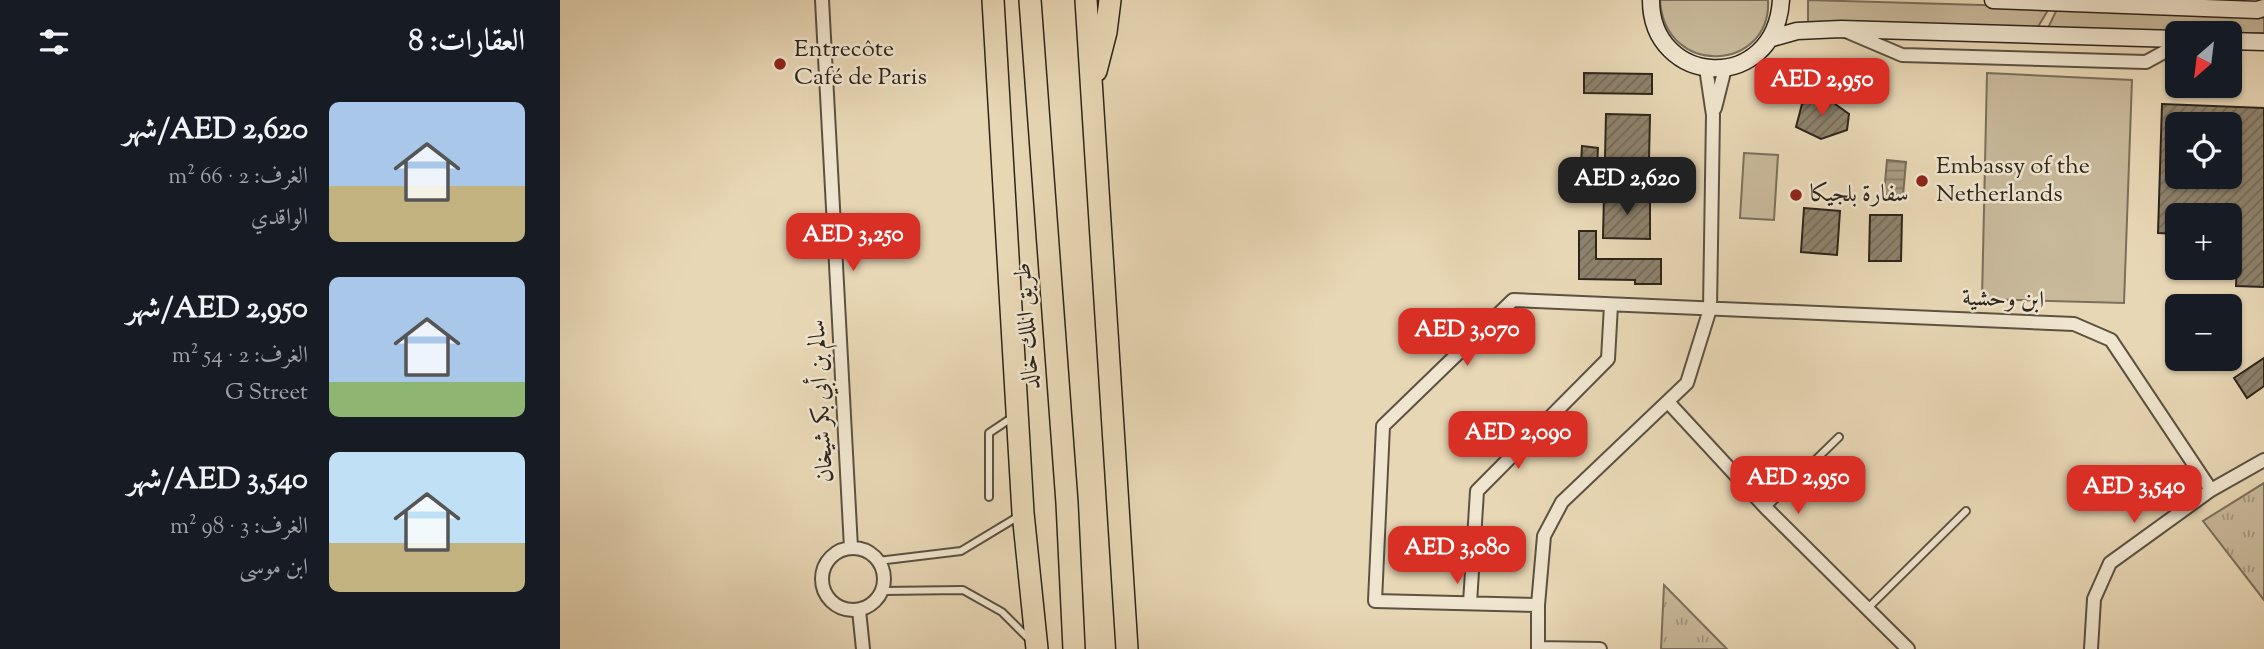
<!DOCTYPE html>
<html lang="ar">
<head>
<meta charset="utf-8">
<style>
	:root { --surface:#171b24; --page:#242831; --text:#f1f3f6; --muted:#9ea1a6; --accent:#d93025 }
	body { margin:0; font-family:"Sorts Mill Goudy",Amiri,serif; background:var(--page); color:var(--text); direction:rtl; height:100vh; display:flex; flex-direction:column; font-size:26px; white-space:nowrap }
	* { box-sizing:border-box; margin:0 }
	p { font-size:23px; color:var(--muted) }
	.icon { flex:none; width:38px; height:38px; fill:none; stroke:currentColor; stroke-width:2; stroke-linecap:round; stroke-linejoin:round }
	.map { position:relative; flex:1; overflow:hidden; direction:ltr }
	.details { display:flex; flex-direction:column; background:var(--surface); width:560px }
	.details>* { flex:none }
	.needle { width:46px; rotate:208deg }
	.tools { position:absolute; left:1605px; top:21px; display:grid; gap:14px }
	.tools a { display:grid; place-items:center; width:77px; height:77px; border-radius:10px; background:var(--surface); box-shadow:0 2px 5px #0004; font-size:35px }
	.price { position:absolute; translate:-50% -60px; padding:0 16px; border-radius:14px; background:var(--accent); color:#fff; font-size:23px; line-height:46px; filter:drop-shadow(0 2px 4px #0008) }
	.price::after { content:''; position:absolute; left:50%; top:42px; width:21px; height:16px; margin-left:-10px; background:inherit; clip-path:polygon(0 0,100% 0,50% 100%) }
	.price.selected { background:#222; color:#fff }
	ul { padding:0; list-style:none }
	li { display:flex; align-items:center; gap:21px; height:175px; padding:0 35px }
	li span { display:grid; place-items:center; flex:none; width:196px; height:140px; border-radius:10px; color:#555 }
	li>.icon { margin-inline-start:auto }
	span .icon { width:84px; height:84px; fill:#fffc; stroke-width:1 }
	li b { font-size:30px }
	h2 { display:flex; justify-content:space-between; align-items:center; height:84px; padding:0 35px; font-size:30px }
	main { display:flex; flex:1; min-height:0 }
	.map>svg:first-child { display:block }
</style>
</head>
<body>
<main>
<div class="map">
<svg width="1704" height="649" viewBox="0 0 1704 649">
	<defs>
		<pattern id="park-tufts" width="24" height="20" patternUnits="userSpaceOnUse" patternTransform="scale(1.75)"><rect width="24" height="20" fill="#c8b99b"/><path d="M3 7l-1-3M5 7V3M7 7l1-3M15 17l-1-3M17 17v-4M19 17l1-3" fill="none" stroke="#a3967e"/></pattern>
		<pattern id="water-rules" width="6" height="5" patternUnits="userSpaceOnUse" patternTransform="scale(1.75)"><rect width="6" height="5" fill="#a89a81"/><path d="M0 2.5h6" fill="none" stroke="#897d69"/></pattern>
		<pattern id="building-hatch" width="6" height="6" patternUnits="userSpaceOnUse" patternTransform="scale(1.75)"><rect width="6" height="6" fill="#8e826c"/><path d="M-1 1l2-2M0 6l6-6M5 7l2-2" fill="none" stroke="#746a58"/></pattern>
	</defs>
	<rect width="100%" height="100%" fill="#e8d7b5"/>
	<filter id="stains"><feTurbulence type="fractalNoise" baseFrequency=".00286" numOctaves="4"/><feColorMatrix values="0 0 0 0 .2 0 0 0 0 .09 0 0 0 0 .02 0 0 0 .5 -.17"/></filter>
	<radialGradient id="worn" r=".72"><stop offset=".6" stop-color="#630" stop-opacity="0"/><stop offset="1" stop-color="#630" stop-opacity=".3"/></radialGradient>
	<path fill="#c8b99b" stroke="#7a6f5c" stroke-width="2" d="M1100,0H1208C1212,71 1105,79 1100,0Z
		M1248,0L1490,7L1476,30L1248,23Z
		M1497,9L1704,17V33H1689L1684,37L1670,36V33L1487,30Z
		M1427,73L1572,80L1564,303L1422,299Z
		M1184,153L1218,155L1214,220L1180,218Z"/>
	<path fill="url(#park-tufts)" stroke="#7a6f5c" stroke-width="2" d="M1704,483V600L1643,521Z
		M1104,585L1167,649H1101Z"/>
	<path fill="url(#water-rules)" stroke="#776b59" stroke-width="2" d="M1327,160L1346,162L1343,196L1324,194Z"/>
	<path fill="url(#building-hatch)" stroke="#2d251c" stroke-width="2" fill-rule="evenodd" d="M1024,73L1092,74V94L1024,93Z
		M1264,96L1289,114L1287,130L1261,139L1236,127L1242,104Z
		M1602,104L1704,108V287L1676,286L1678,236H1670V215H1617V234L1598,233ZM1617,124H1670V177H1617Z
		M1046,114L1090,115L1089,159L1045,158Z
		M1022,146L1038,148L1037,166L1021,165Z
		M1044,194L1090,195V239L1043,238Z
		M1244,208L1280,211L1277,255L1241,252Z
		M1310,215H1342L1341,261H1309Z
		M1019,231H1036V259H1101V284H1075V280L1019,279Z
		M1704,358V386L1687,398L1674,378Z"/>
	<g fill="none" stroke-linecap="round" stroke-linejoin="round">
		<g stroke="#5c5242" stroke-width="10">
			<path id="lane" d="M429,497V433L453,417
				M1206,508L1279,437
				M318,561L401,551L459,516
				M322,591L403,590L442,612L470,640
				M1307,609L1406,511"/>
		</g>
		<g stroke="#5c5242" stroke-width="16">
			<path id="street" d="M262,0L291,548
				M1288,32L1342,55L1586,62L1617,45
				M1155,108L1165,68
				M1108,402L1206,508L1348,649
				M262 579a31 31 0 1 1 62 0a31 31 0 1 1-62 0Z
				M910,603L917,491L1048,359L1051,305
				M978,605L815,601L823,426L953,300L1514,324L1551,340L1651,490
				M299,610L303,649
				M978,648L1040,649
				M978,649V605L984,536L1002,502L1127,383L1150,309L1153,115L1146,68
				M1531,649L1534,599L1550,563L1651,490L1704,460"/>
		</g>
		<g stroke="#2d251c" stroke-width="19">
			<path id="secondary" d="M1091,0C1091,87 1215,95 1221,0
				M1433,0L1697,10L1704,8
				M1212,38L1237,31L1281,29L1617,39
				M1670,41L1704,42"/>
		</g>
		<g stroke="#2d251c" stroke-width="24">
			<path id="highway" d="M433,0L463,513L477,649
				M470,0L507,503L514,649
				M526,0L567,649
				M536,71L546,32L550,0"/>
		</g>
		<use href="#lane" stroke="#f0e5cf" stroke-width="6"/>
		<use href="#street" stroke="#f0e5cf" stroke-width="12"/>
		<use href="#secondary" stroke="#f0e5cf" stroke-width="16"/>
		<use href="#highway" stroke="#e8d7b5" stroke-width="21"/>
	</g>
	<g fill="#8f2418" stroke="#f0e5cf" stroke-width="2.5">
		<circle cx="220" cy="64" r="7"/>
		<circle cx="1362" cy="181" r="7"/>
		<circle cx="1236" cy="195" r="7"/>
	</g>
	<g text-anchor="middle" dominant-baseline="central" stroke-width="5" stroke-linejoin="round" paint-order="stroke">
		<g font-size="24" fill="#2d251c" stroke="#f0e5cf" text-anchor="start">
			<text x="234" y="50">Entrecôte<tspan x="234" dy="28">Café de Paris</tspan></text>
			<text x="1376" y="167">Embassy of the<tspan x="1376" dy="28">Netherlands</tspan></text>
			<text x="1250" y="195">سفارة بلجيكا</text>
		</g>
		<g font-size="24" fill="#2d251c" stroke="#f0e5cf">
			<text transform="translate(1443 300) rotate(2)">ابن وحشية</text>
			<text transform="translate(468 326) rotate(-94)">طريق الملك خالد</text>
			<text transform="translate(262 401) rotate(-93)">سالم بن أبي بكر شيخان</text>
		</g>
	</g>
	<rect width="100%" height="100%" filter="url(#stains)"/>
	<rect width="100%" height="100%" fill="url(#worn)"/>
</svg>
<div class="tools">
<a><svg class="needle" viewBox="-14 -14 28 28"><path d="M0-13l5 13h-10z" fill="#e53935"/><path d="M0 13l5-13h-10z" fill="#9ea1a6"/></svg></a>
<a><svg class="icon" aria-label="locate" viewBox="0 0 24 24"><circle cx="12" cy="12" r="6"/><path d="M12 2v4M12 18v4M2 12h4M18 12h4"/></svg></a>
<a>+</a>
<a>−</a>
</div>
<b class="price" style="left:1262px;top:118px">AED 2,950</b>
<b class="price selected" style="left:1067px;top:217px">AED 2,620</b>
<b class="price" style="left:293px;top:273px">AED 3,250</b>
<b class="price" style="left:907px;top:368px">AED 3,070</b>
<b class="price" style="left:958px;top:471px">AED 2,090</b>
<b class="price" style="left:1238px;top:516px">AED 2,950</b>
<b class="price" style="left:1574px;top:525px">AED 3,540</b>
<b class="price" style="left:897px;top:586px">AED 3,080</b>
</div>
<section class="details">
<h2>العقارات: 8<svg class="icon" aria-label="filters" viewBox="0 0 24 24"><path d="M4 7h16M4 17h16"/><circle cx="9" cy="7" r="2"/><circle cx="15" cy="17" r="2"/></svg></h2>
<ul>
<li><span style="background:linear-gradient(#a9c7e8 60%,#c2b280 0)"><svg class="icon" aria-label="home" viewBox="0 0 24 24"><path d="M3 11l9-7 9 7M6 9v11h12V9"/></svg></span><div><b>AED 2,620/شهر</b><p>الغرف: 2 · 66 m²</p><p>الواقدي</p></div></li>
<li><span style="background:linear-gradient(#a9c7e8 75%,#8fb573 0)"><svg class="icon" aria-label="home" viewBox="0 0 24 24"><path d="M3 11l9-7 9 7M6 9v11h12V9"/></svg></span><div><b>AED 2,950/شهر</b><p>الغرف: 2 · 54 m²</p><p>G Street</p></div></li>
<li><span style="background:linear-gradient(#bfe0f5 65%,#c2b280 0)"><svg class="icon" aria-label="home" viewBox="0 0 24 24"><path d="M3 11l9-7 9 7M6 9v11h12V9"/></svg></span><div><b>AED 3,540/شهر</b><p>الغرف: 3 · 98 m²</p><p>ابن موسى</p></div></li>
</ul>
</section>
</main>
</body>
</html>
